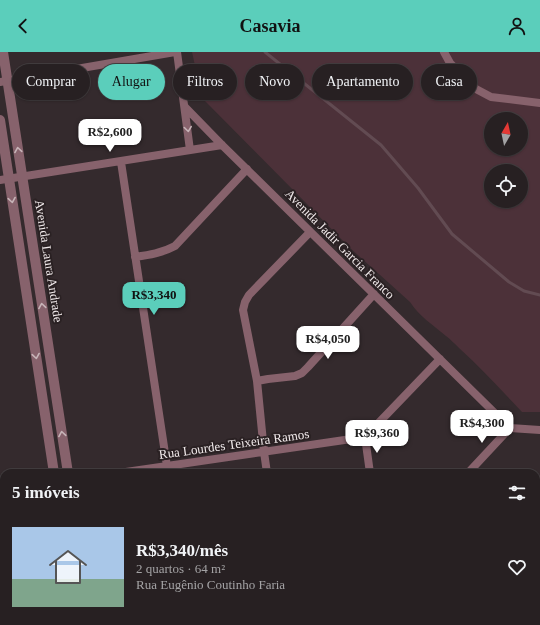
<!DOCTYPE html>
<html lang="pt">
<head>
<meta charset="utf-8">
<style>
	:root { --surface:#272022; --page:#2f282a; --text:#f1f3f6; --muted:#a4a3a5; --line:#433e40; --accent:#5bcebb }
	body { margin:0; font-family:"Times New Roman",serif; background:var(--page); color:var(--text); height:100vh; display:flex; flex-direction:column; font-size:15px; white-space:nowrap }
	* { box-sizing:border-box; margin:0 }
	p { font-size:13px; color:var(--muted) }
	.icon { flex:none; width:22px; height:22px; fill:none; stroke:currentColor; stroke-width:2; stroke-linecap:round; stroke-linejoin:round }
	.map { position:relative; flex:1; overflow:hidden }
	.panel { position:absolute; left:0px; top:417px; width:540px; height:156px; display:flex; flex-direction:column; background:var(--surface); border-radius:12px 12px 0 0; box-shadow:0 1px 3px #0004,0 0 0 1px var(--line) }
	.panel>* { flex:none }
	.hud { position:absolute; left:12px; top:12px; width:516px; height:36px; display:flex; gap:8px }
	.needle { width:26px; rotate:9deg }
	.controls { position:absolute; left:484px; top:60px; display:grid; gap:8px }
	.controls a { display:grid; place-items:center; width:44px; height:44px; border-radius:50%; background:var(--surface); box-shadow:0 1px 3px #0004,0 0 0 1px var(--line); font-size:20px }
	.price { position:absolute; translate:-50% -34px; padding:0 9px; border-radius:8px; background:#fff; color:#222; font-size:13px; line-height:26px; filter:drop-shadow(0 1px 2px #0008) }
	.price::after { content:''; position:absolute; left:50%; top:24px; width:12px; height:9px; margin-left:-6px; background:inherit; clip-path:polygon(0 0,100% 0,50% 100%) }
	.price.on { background:var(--accent); color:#111 }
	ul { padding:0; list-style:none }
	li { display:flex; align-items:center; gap:12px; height:100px; padding:0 12px }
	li+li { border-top:1px solid var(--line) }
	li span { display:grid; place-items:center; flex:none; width:112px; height:80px; border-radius:0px; color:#555 }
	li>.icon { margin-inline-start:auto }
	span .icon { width:48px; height:48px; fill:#fffc; stroke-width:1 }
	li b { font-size:17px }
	h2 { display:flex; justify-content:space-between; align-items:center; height:48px; padding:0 12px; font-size:17px }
	.chip { padding:0 14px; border-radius:18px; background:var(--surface); box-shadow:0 1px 3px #0004,0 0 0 1px var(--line); font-size:14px; line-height:36px }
	.chip.on { background:var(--accent); color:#111 }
	header { display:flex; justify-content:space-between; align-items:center; height:52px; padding:0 12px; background:var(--accent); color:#111; font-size:18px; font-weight:800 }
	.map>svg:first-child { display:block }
</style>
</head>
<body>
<header><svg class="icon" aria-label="back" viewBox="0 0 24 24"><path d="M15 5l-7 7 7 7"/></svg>Casavia<svg class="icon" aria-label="person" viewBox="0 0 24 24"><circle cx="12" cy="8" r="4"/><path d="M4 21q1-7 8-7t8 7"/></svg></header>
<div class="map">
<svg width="540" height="573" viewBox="0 0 540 573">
	<rect width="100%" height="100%" fill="#342a2d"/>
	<path fill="#4c3139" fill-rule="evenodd" d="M192,0H540V360H522C501,338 481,316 459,296C455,292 450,287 446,284C433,273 419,264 410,250L349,195L306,151L202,46ZM491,67H521V97H491ZM491,119H521V149H491Z"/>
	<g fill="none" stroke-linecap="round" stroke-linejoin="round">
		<path stroke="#624b52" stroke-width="3" d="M265,0L381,93L418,136L452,182L509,230L524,239L540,243"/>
		<path stroke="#87626c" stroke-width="8" d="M177,0L190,98
			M444,0L450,11L476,37L491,45L540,51
			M0,30L175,0
			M185,55L222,93L510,376
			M121,110L168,421
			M0,128L222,93
			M135,205C149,203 162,201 175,194L247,117
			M257,329L268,327L295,324L302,321L308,315L374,242
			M510,376L540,378
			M365,385L370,421
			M119,421L365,385L440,307
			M267,421L264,400L257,329L243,258L245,250L249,243L310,180
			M468,421L510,376
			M0,438H4
			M536,497L540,494
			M536,537L540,541
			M191,569V573
			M291,569L292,573
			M393,569V573"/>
		<path stroke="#87626c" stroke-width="10" d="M3,0L68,421
			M0,68L54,421
			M77,569V573
			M91,569L92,573"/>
	</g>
	<defs><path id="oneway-chevron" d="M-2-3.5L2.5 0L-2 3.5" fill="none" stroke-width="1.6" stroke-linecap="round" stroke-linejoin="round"/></defs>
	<g stroke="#c7b4b8">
		<use href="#oneway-chevron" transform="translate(188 77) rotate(82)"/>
		<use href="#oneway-chevron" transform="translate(18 98) rotate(-99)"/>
		<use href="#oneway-chevron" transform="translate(12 148) rotate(81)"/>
		<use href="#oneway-chevron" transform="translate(42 254) rotate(-99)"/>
		<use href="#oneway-chevron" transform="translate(36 304) rotate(81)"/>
		<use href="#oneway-chevron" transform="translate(62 382) rotate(-99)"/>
	</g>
	<g text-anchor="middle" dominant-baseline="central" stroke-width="4" stroke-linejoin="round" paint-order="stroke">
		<g font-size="13" fill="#f1eaeb" stroke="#2a2123">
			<text transform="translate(340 192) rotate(45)">Avenida Jadir Garcia Franco</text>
			<text transform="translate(49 209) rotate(81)">Avenida Laura Andrade</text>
			<text transform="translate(234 392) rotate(-8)">Rua Lourdes Teixeira Ramos</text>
		</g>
	</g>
</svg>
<div class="controls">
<a><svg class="needle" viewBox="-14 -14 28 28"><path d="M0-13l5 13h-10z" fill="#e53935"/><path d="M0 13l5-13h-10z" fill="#a4a3a5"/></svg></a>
<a><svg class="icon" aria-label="locate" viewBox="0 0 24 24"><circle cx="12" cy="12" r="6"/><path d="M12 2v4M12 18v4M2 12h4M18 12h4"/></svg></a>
</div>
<b class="price" style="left:110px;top:101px">R$2,600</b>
<b class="price on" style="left:154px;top:264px">R$3,340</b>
<b class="price" style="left:328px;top:308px">R$4,050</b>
<b class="price" style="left:482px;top:392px">R$4,300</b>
<b class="price" style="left:377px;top:402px">R$9,360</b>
<div class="hud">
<a class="chip">Comprar</a>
<a class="chip on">Alugar</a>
<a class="chip">Filtros</a>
<a class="chip">Novo</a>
<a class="chip">Apartamento</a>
<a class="chip">Casa</a>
</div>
<section class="panel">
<h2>5 imóveis<svg class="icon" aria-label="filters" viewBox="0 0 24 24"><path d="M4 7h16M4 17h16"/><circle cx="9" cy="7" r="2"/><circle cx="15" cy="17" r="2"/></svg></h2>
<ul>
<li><span style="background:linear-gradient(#a9c7e8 65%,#7fa58c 0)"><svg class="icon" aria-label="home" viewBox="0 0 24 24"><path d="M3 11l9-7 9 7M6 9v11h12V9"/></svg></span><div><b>R$3,340/mês</b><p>2 quartos · 64 m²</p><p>Rua Eugênio Coutinho Faria</p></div><svg class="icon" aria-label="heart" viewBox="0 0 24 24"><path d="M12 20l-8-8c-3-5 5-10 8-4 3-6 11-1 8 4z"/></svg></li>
</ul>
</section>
</div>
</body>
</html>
